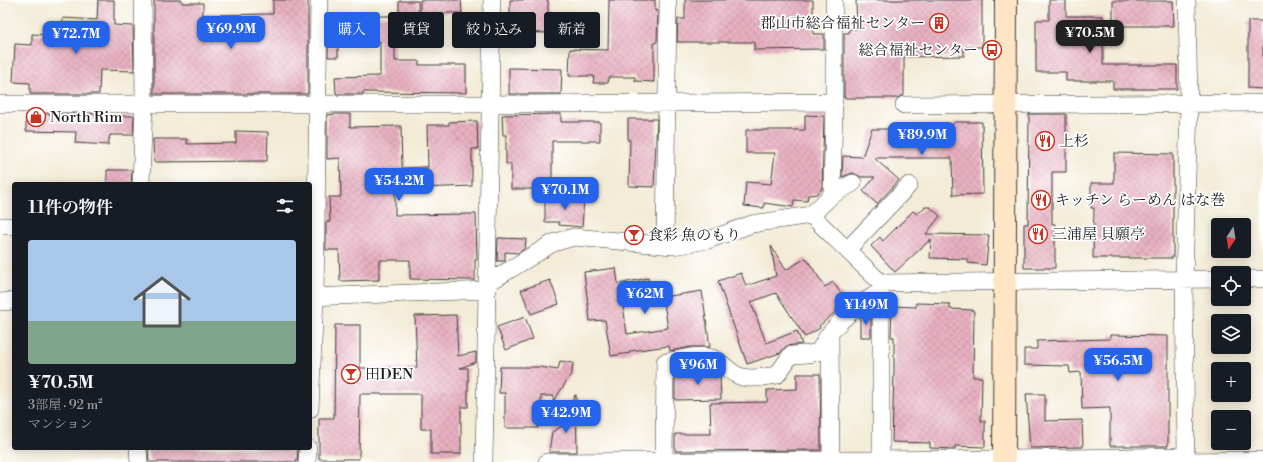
<!DOCTYPE html>
<html lang="ja">
<head>
<meta charset="utf-8">
<style>
	:root { --surface:#171b24; --page:#242831; --text:#f1f3f6; --muted:#9ea1a6; --line:#363941; --accent:#2563eb }
	body { margin:0; font-family:"Libre Bodoni","Noto Serif JP",serif; background:var(--page); color:var(--text); height:100vh; display:flex; flex-direction:column; font-size:15px; white-space:nowrap }
	* { box-sizing:border-box; margin:0 }
	p { font-size:13px; color:var(--muted) }
	.icon { flex:none; width:22px; height:22px; fill:none; stroke:currentColor; stroke-width:2; stroke-linecap:round; stroke-linejoin:round }
	.map { position:relative; flex:1; overflow:hidden }
	.sheet { position:absolute; left:12px; top:182px; width:300px; height:268px; display:flex; flex-direction:column; background:var(--surface); border-radius:4px; box-shadow:0 2px 10px #0003 }
	.sheet>* { flex:none }
	.hud { position:absolute; left:324px; top:12px; width:380px; height:36px; display:flex; gap:8px }
	.needle { width:26px; rotate:192deg }
	.tools { position:absolute; left:1211px; top:218px; display:grid; gap:8px }
	.tools a { display:grid; place-items:center; width:40px; height:40px; border-radius:4px; background:var(--surface); box-shadow:0 2px 10px #0003; font-size:20px }
	.price { position:absolute; translate:-50% -34px; padding:0 9px; border-radius:8px; background:var(--accent); color:#fff; font-size:13px; line-height:26px; filter:drop-shadow(0 1px 2px #0008) }
	.price::after { content:''; position:absolute; left:50%; top:24px; width:12px; height:9px; margin-left:-6px; background:inherit; clip-path:polygon(0 0,100% 0,50% 100%) }
	.price.selected { background:#222; color:#fff }
	ul { padding:0; list-style:none }
	li { display:grid; align-content:center; gap:8px; height:212px; padding:0 16px }
	li+li { border-top:1px solid var(--line) }
	li span { display:grid; place-items:center; height:124px; border-radius:4px; color:#555 }
	li>.icon { margin-inline-start:auto }
	span .icon { width:72px; height:72px; fill:#fffc; stroke-width:1 }
	li b { font-size:17px }
	h2 { display:flex; justify-content:space-between; align-items:center; height:48px; padding:0 16px; font-size:17px }
	.tag { padding:0 14px; border-radius:4px; background:var(--surface); box-shadow:0 2px 10px #0003; font-size:14px; line-height:36px }
	.tag.selected { background:var(--accent); color:#fff }
	.map>svg:first-child { display:block }
</style>
</head>
<body>
<div class="map">
<svg width="1263" height="462" viewBox="0 0 1263 462">
	<defs>
		<pattern id="building-cross-hatch" width="8" height="8" patternUnits="userSpaceOnUse"><rect width="8" height="8" fill="#e8b0c1"/><path d="M0 0l8 8M0 8l8-8" fill="none" stroke="#c697a5"/></pattern>
	</defs>
	<rect width="100%" height="100%" fill="#fff"/>
	<filter id="ink" filterUnits="userSpaceOnUse"><feTurbulence type="fractalNoise" baseFrequency=".025" numOctaves="2"/><feDisplacementMap in="SourceGraphic" scale="8" xChannelSelector="R" yChannelSelector="G"/><feConvolveMatrix kernelMatrix="1 2 1 2 8 2 1 2 1" color-interpolation-filters="sRGB"/></filter>
	<filter id="wash" filterUnits="userSpaceOnUse"><feTurbulence type="fractalNoise" baseFrequency=".012" numOctaves="4" result="noise"/><feDisplacementMap in="SourceGraphic" scale="16" xChannelSelector="R" yChannelSelector="G"/><feGaussianBlur stdDeviation="0.9" result="paint"/><feColorMatrix in="noise" values="0 0 0 0 0 0 0 0 0 0 0 0 0 0 0 0 0 1.4 0 .05"/><feComposite in="paint" operator="in"/></filter>
	<g filter="url(#wash)">
		<rect width="100%" height="100%" fill="#f3ebd6"/>
		<g id="blocks">
			<path fill="url(#building-cross-hatch)" d="M98,0H114V25L133,26L134,71L100,70L99,94H30V83L13,82L15,44L32,45V34L62,36L63,18L97,20Z
				M154,0H182V3H203V15L273,14V0H308V94H154Z
				M420,0H461L462,13H420Z
				M510,0H548V13H551L550,33L510,32Z
				M609,0H655V11H658L657,42L654,43V82L635,81V77H609L608,83H593L594,76H569L570,49L608,50Z
				M685,0H813V34H824V49L754,50V42H677L678,19H685Z
				M856,0H982V47H964V56L904,57V95L897,98H844V33H849V29H857Z
				M1049,0H1066V16H1103V65H1177V89H1113V81H1066V72H1036V20H1049Z
				M399,1H418V16H399Z
				M1113,1H1173L1174,26H1113Z
				M340,16H395V61H419V65H466V93L363,92V94H336L335,77L380,76V41H340Z
				M1248,21H1263V89L1248,88Z
				M329,30H338V57H328Z
				M509,68L562,69L561,94H509Z
				M29,114H105V116H134L133,135H110L108,145L75,143L76,132L26,131V115Z
				M336,114H350V127L401,126L402,168L428,167L427,125H449V122L477,121L478,149H472V186L395,189V215L476,214L477,260H475V280L410,279V260H379V280L340,281L339,250H326V222H330L329,197H341L340,158L327,159V115Z
				M561,114V122H600V141H552V189H511V164H506V135H503L502,115Z
				M1029,114H1066V172H1052V224H1055V268H1024V224H1028Z
				M805,115L824,116L822,189L817,194L808,195L807,201L794,200L793,207L764,203V208L744,206L746,182L771,184L775,153H746V130H805Z
				M628,119H657L654,187L629,186L630,140H628Z
				M955,122H982L983,194L953,195L952,158H874L899,180L877,204L863,191L875,177H861L853,173L842,177L843,156L862,157L872,129H948Z
				M236,131L268,132L267,161L154,162L153,139H187V144L236,143Z
				M1114,153L1173,154V258H1093L1094,208H1091V183H1114Z
				M107,170H132L131,184H107Z
				M545,197L584,199L582,227L559,225V222H545Z
				M925,207H930L940,216L926,234L989,235L986,265L968,263V259L930,258L931,239L895,272L871,246L880,237L883,241L913,211L917,214Z
				M498,238L526,239L525,248L518,253L505,252V261H497Z
				M771,246L786,270L806,258L825,287L833,282L847,302L819,326L820,328L805,337L776,293L751,302L766,343L797,331L802,344L786,346L780,353L747,364L718,281L741,273L746,286L776,276Z
				M616,268L618,284L648,278L652,300L623,305L627,334L668,328L663,297L702,291L710,347H691L670,351L669,346L630,351V353L611,356L605,320L590,321L584,272Z
				M550,280L559,304L531,314L521,290Z
				M916,303L950,304V309L973,310L974,312L973,377H982L981,421H985V447L955,446V449L930,448V443L892,442L894,370V337H891L892,306L916,307Z
				M866,313H871V337H860V317Z
				M456,315L458,356L476,352V362L460,368H468V407H461V454H431V429H421V394H360L359,459H319V418H334L335,325H360V368H417L415,316Z
				M525,317L533,339L506,350L497,327Z
				M1110,335L1168,336V446H1110V408L1082,409L1081,372L1070,373L1069,366L1024,365V349H1037V341L1110,339Z
				M560,361L573,363L572,373L553,402L554,396H541V413L538,428H505V393H499L500,367H540L558,370Z
				M699,366L709,368L715,371V376H720L721,399L675,400V375L700,374Z
				M797,374H820L821,450L675,451V434H711L710,403L767,402V390L797,389Z
				M1026,394H1045V421L1082,420L1083,447L1030,448Z
				M575,395H576L577,452H549L552,432L564,425Z
				M148,448H298L297,462H149Z"/>
		</g>
	</g>
	<g filter="url(#ink)">
		<use href="#blocks" fill-opacity="0" stroke="#3c3b38" stroke-width="1"/>
		<g fill="none" stroke-linecap="round" stroke-linejoin="round">
			<g stroke="#3c3b38" stroke-width="18">
				<path id="street" d="M0,104H491L834,102
					M904,105L1263,103
					M141,184L144,104L143,0
					M832,195L834,102V0
					M811,215L832,195L853,183
					M0,226H14
					M665,245L668,0
					M847,250L909,185
					M1244,279H1263
					M488,283L553,243L574,237L673,246L708,240L752,224L811,215L881,283L1218,279
					M310,297L488,290
					M0,302L14,301
					M830,334L831,462
					M310,409L315,297L319,0
					M138,448L139,462
					M1186,456L1184,280L1189,105L1187,0
					M881,459V283
					M1186,461L1263,460
					M307,462L308,448
					M484,462L492,0
					M547,462L1004,459L1186,456V462
					M664,462L665,362C678,360 695,354 708,357C721,359 726,370 737,375C748,381 765,377 777,375L791,355L809,354L818,352C823,346 825,339 830,333C844,316 862,302 881,291"/>
			</g>
			<g stroke="#3c3b38" stroke-width="24">
				<path id="secondary" d="M1004,462L1006,0"/>
			</g>
			<use href="#street" stroke="#fff" stroke-width="17"/>
			<use href="#secondary" stroke="#fee5c5" stroke-width="22"/>
		</g>
	</g>
	<defs>
		<g id="building-ring" transform="scale(1)"><circle r="9.5" fill="#fff" stroke="#c8321e" stroke-width="1.5"/><path d="M-4-6H4V6H1V3H-1V6H-4ZM-2.5-4.3h1.7v1.8h-1.7ZM.8-4.3h1.7v1.8H.8ZM-2.5-1h1.7V.8h-1.7ZM.8-1h1.7V.8H.8Z" fill="#c8321e"/></g>
		<g id="bus-ring" transform="scale(1)"><circle r="9.5" fill="#fff" stroke="#c8321e" stroke-width="1.5"/><path d="M-5-6H5V4H4V6H2V4H-2V6H-4V4H-5ZM-3.5-4V0h7V-4ZM-3.5 1.2v1.5H-2V1.2ZM2 1.2v1.5H3.5V1.2Z" fill="#c8321e"/></g>
		<g id="shop-ring" transform="scale(1)"><circle r="9.5" fill="#fff" stroke="#c8321e" stroke-width="1.5"/><path d="M-5-2.5h2.3a2.7 3.5 0 0 1 5.4 0H5L5.5 6h-11ZM-1.5-2.5h3a1.5 2.3 0 0 0-3 0Z" fill="#c8321e"/></g>
		<g id="restaurant-ring" transform="scale(1)"><circle r="9.5" fill="#fff" stroke="#c8321e" stroke-width="1.5"/><path d="M-5-6h1v4h1v-4h1v4h1v-4h1v5L-1.5 .5V6h-2V.5L-5-1ZM5-6V6H3V1.5H1.5Q1.5-4 5-6Z" fill="#c8321e"/></g>
		<g id="bar-ring" transform="scale(1)"><circle r="9.5" fill="#fff" stroke="#c8321e" stroke-width="1.5"/><path d="M-6-5H6L.8 .8V4.5H3.5V6h-7V4.5H-.8V.8Z" fill="#c8321e"/></g>
	</defs>
	<g fill-rule="evenodd">
		<use href="#building-ring" x="939" y="23"/>
		<use href="#bus-ring" x="992" y="50"/>
		<use href="#shop-ring" x="36" y="117"/>
		<use href="#restaurant-ring" x="1045" y="141"/>
		<use href="#restaurant-ring" x="1041" y="200"/>
		<use href="#restaurant-ring" x="1038" y="234"/>
		<use href="#bar-ring" x="634" y="235"/>
		<use href="#bar-ring" x="351" y="374"/>
	</g>
	<g text-anchor="middle" dominant-baseline="central" stroke-width="3.5" stroke-linejoin="round" paint-order="stroke">
		<g font-size="15" fill="#1c1c1c" stroke="#fff" text-anchor="start">
			<text x="925" y="23" text-anchor="end">郡山市総合福祉センター</text>
			<text x="978" y="50" text-anchor="end">総合福祉センター</text>
			<text x="50" y="117">North Rim</text>
			<text x="1059" y="141">上杉</text>
			<text x="1055" y="200">キッチン らーめん はな巻</text>
			<text x="1052" y="234">三浦屋 貝願亭</text>
			<text x="648" y="235">食彩 魚のもり</text>
			<text x="365" y="374">田DEN</text>
		</g>
	</g>
</svg>
<div class="tools">
<a><svg class="needle" viewBox="-14 -14 28 28"><path d="M0-13l5 13h-10z" fill="#e53935"/><path d="M0 13l5-13h-10z" fill="#9ea1a6"/></svg></a>
<a><svg class="icon" aria-label="locate" viewBox="0 0 24 24"><circle cx="12" cy="12" r="6"/><path d="M12 2v4M12 18v4M2 12h4M18 12h4"/></svg></a>
<a><svg class="icon" aria-label="layers" viewBox="0 0 24 24"><path d="M12 4l9 5-9 5-9-5zM3 14l9 5 9-5"/></svg></a>
<a>+</a>
<a>−</a>
</div>
<b class="price" style="left:231px;top:50px">¥69.9M</b>
<b class="price selected" style="left:1090px;top:54px">¥70.5M</b>
<b class="price" style="left:76px;top:55px">¥72.7M</b>
<b class="price" style="left:922px;top:156px">¥89.9M</b>
<b class="price" style="left:399px;top:202px">¥54.2M</b>
<b class="price" style="left:565px;top:211px">¥70.1M</b>
<b class="price" style="left:645px;top:315px">¥62M</b>
<b class="price" style="left:866px;top:326px">¥149M</b>
<b class="price" style="left:1118px;top:382px">¥56.5M</b>
<b class="price" style="left:698px;top:386px">¥96M</b>
<b class="price" style="left:566px;top:434px">¥42.9M</b>
<div class="hud">
<a class="tag selected">購入</a>
<a class="tag">賃貸</a>
<a class="tag">絞り込み</a>
<a class="tag">新着</a>
</div>
<section class="sheet">
<h2>11件の物件<svg class="icon" aria-label="filters" viewBox="0 0 24 24"><path d="M4 7h16M4 17h16"/><circle cx="9" cy="7" r="2"/><circle cx="15" cy="17" r="2"/></svg></h2>
<ul>
<li><span style="background:linear-gradient(#a9c7e8 65%,#7fa58c 0)"><svg class="icon" aria-label="home" viewBox="0 0 24 24"><path d="M3 11l9-7 9 7M6 9v11h12V9"/></svg></span><div><b>¥70.5M</b><p>3部屋 · 92 m²</p><p>マンション</p></div></li>
</ul>
</section>
</div>
</body>
</html>
